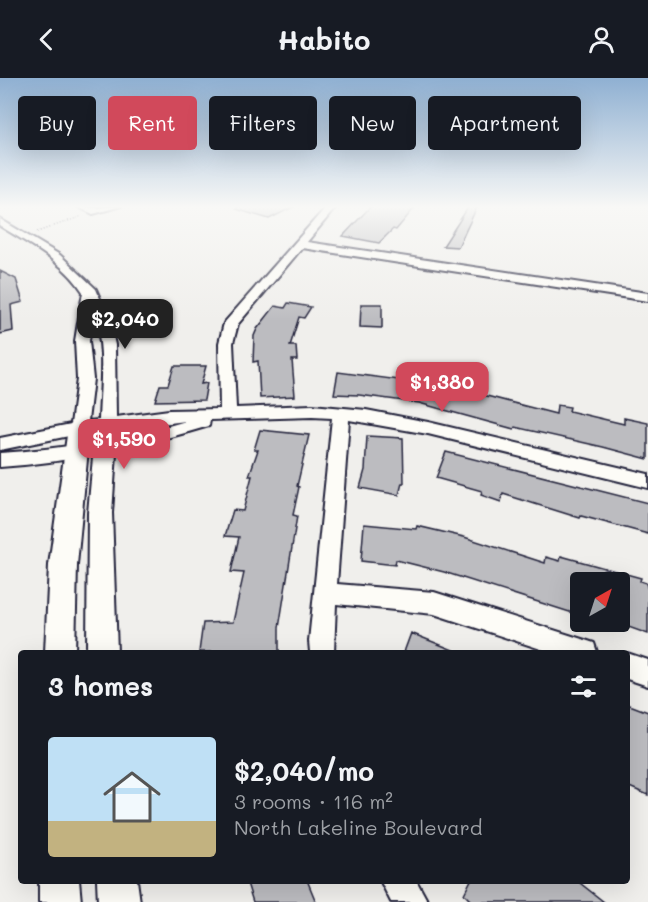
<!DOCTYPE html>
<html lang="en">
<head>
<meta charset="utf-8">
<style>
	:root { --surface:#171b24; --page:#242831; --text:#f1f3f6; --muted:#9ea1a6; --line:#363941; --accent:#d1495b }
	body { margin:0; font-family:Mali,sans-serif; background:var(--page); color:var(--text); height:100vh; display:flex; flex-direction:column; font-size:22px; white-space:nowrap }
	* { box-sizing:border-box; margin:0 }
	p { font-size:20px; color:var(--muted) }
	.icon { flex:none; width:33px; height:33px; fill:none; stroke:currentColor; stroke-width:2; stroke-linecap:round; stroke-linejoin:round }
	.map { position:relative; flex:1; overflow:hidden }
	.details { position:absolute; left:18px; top:572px; width:612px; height:234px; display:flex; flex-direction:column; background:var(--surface); border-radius:6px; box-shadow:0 6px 24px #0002 }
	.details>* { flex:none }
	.hud { position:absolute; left:18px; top:18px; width:612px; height:54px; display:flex; gap:12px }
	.needle { width:39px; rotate:39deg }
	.controls { position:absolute; left:570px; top:494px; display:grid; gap:12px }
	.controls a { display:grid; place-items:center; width:60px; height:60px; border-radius:6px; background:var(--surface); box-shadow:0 6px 24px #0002; font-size:30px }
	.price { position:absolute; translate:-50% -51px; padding:0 14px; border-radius:12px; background:var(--accent); color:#fff; font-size:20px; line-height:39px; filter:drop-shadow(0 2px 3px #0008) }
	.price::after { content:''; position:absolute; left:50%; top:36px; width:18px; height:14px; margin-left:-9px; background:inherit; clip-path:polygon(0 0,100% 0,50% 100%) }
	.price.current { background:#222; color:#fff }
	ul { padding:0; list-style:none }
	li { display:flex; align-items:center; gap:18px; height:150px; padding:0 30px }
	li+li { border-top:2px solid var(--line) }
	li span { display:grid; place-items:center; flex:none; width:168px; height:120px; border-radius:6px; color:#555 }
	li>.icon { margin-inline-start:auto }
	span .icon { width:72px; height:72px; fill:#fffc; stroke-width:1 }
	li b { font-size:26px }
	h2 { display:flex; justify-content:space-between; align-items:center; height:72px; padding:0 30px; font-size:26px }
	.tag { padding:0 21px; border-radius:6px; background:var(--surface); box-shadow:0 6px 24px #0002; font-size:21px; line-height:54px }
	.tag.current { background:var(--accent); color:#fff }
	header { display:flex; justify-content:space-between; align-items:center; height:78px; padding:0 30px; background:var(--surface); font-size:27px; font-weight:700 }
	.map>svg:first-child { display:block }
</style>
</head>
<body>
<header><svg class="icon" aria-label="back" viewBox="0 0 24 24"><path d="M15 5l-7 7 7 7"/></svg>Habito<svg class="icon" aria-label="person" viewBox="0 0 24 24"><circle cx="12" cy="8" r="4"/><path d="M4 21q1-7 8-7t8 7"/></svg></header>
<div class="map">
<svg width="648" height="824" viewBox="0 0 648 824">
	<rect width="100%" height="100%" fill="#f0efec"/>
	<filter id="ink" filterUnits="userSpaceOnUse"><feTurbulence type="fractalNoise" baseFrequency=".0167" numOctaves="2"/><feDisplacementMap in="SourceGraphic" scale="12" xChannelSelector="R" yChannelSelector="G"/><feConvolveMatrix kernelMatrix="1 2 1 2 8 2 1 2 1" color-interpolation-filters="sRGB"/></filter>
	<g filter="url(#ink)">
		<path fill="#bcbcc0" stroke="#22223b" stroke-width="1.5" d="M237,128H295L269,141L236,131Z
			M371,128H416L396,152L393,151L379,165L343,158Z
			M469,128L477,129L458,169L443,168Z
			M0,193L16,201L23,224L11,227L13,253L0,256Z
			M288,225L311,229L304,240L299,239L290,268H296L297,282H292L295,318L260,320L258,283L253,284L254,258L257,251L275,228L285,230Z
			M361,226H382V250L360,249Z
			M174,288H206L201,306L207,305L204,322L155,323L160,307H168Z
			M402,291L427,296L424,307L461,315L462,313L479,316L556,336L557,327L570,329L569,333L624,346V340L648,345V381L603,369L515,349L514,351L419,325L359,317L334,316L338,294L399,302Z
			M260,352L309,357L297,408L299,409L293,437L297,438L279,550V574H199L203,545L233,544L244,495L231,494L239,459L225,458L233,432L243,433L252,398H249L258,372H254Z
			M367,358L403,360L404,405H402L399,417L360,410L365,392Z
			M446,374L648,425V456L581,438L580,440L503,416L501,424L481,417L482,413L436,400Z
			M364,446L416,451L417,448L464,459L545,485L546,479L560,483L561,478L641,500L640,503L646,505L648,512V556L620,546V504H580L579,537L444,494L396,482L395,487L361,483Z
			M411,555L458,574H404Z
			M627,626L648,634V717L627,708Z
			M246,802H307L316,824H253Z
			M471,802H576L604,824H472L464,816Z"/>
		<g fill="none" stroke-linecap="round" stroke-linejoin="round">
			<g stroke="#22223b" stroke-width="4">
				<path id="minor" d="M76,128L94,130L121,128L93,136Z
					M327,128H337L307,164L648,215V223L302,170L238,246L233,265L236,330L312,327L366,332L428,344L648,396V410L428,356L349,342L337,506L434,514L585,562L594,565L597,574H550L434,536L336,526L334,574H310L309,563L332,340L312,339L210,342L209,348C140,369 72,384 0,389V375C63,371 125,361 186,343L79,356L0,372V360L71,346L77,301L75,263L83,214C64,184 29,166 0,148V141L60,177L96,211L110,244L115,267L116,339L169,332L220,331L219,265L224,245ZM93,234C106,269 100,306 99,342L88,343L93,301L89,263Z
					M627,575L648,582V608L627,601Z
					M380,802H416L428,824H391Z"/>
			</g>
			<g stroke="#22223b" stroke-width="4">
				<path id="major" d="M107,339L114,341L118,346L112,435L117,574H87L88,435L96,346L100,341Z
					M79,343L87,345L90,350L77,487L75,574H45L49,487L68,350L71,345Z
					M39,802H79L81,824H39Z
					M97,802H137L140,824H98Z"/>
			</g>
			<path stroke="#22223b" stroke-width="1.5" stroke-dasharray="1 2" stroke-linecap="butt" d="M37,154L82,138"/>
			<use href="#minor" fill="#fdfcf7" fill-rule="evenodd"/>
			<use href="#major" fill="#fdfcf7" fill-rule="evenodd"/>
		</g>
	</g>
	<linearGradient id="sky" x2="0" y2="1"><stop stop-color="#8fb0d2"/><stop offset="0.53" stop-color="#f8f8f6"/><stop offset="1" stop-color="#f8f8f6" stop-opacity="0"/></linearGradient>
	<rect width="648" height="243" fill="url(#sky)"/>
</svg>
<div class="controls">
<a><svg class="needle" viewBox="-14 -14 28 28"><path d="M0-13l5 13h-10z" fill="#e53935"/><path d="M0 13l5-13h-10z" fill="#9ea1a6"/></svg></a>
</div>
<b class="price current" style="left:125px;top:272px">$2,040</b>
<b class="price" style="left:442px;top:335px">$1,380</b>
<b class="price" style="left:124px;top:392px">$1,590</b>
<div class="hud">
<a class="tag">Buy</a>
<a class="tag current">Rent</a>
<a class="tag">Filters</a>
<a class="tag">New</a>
<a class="tag">Apartment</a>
</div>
<section class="details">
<h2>3 homes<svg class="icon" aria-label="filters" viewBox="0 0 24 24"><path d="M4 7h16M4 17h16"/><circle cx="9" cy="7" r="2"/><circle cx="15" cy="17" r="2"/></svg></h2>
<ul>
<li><span style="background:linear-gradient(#bfe0f5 70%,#c2b280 0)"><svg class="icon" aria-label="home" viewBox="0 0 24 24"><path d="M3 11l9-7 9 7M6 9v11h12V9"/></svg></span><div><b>$2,040/mo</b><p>3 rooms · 116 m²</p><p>North Lakeline Boulevard</p></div></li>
</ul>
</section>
</div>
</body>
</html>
